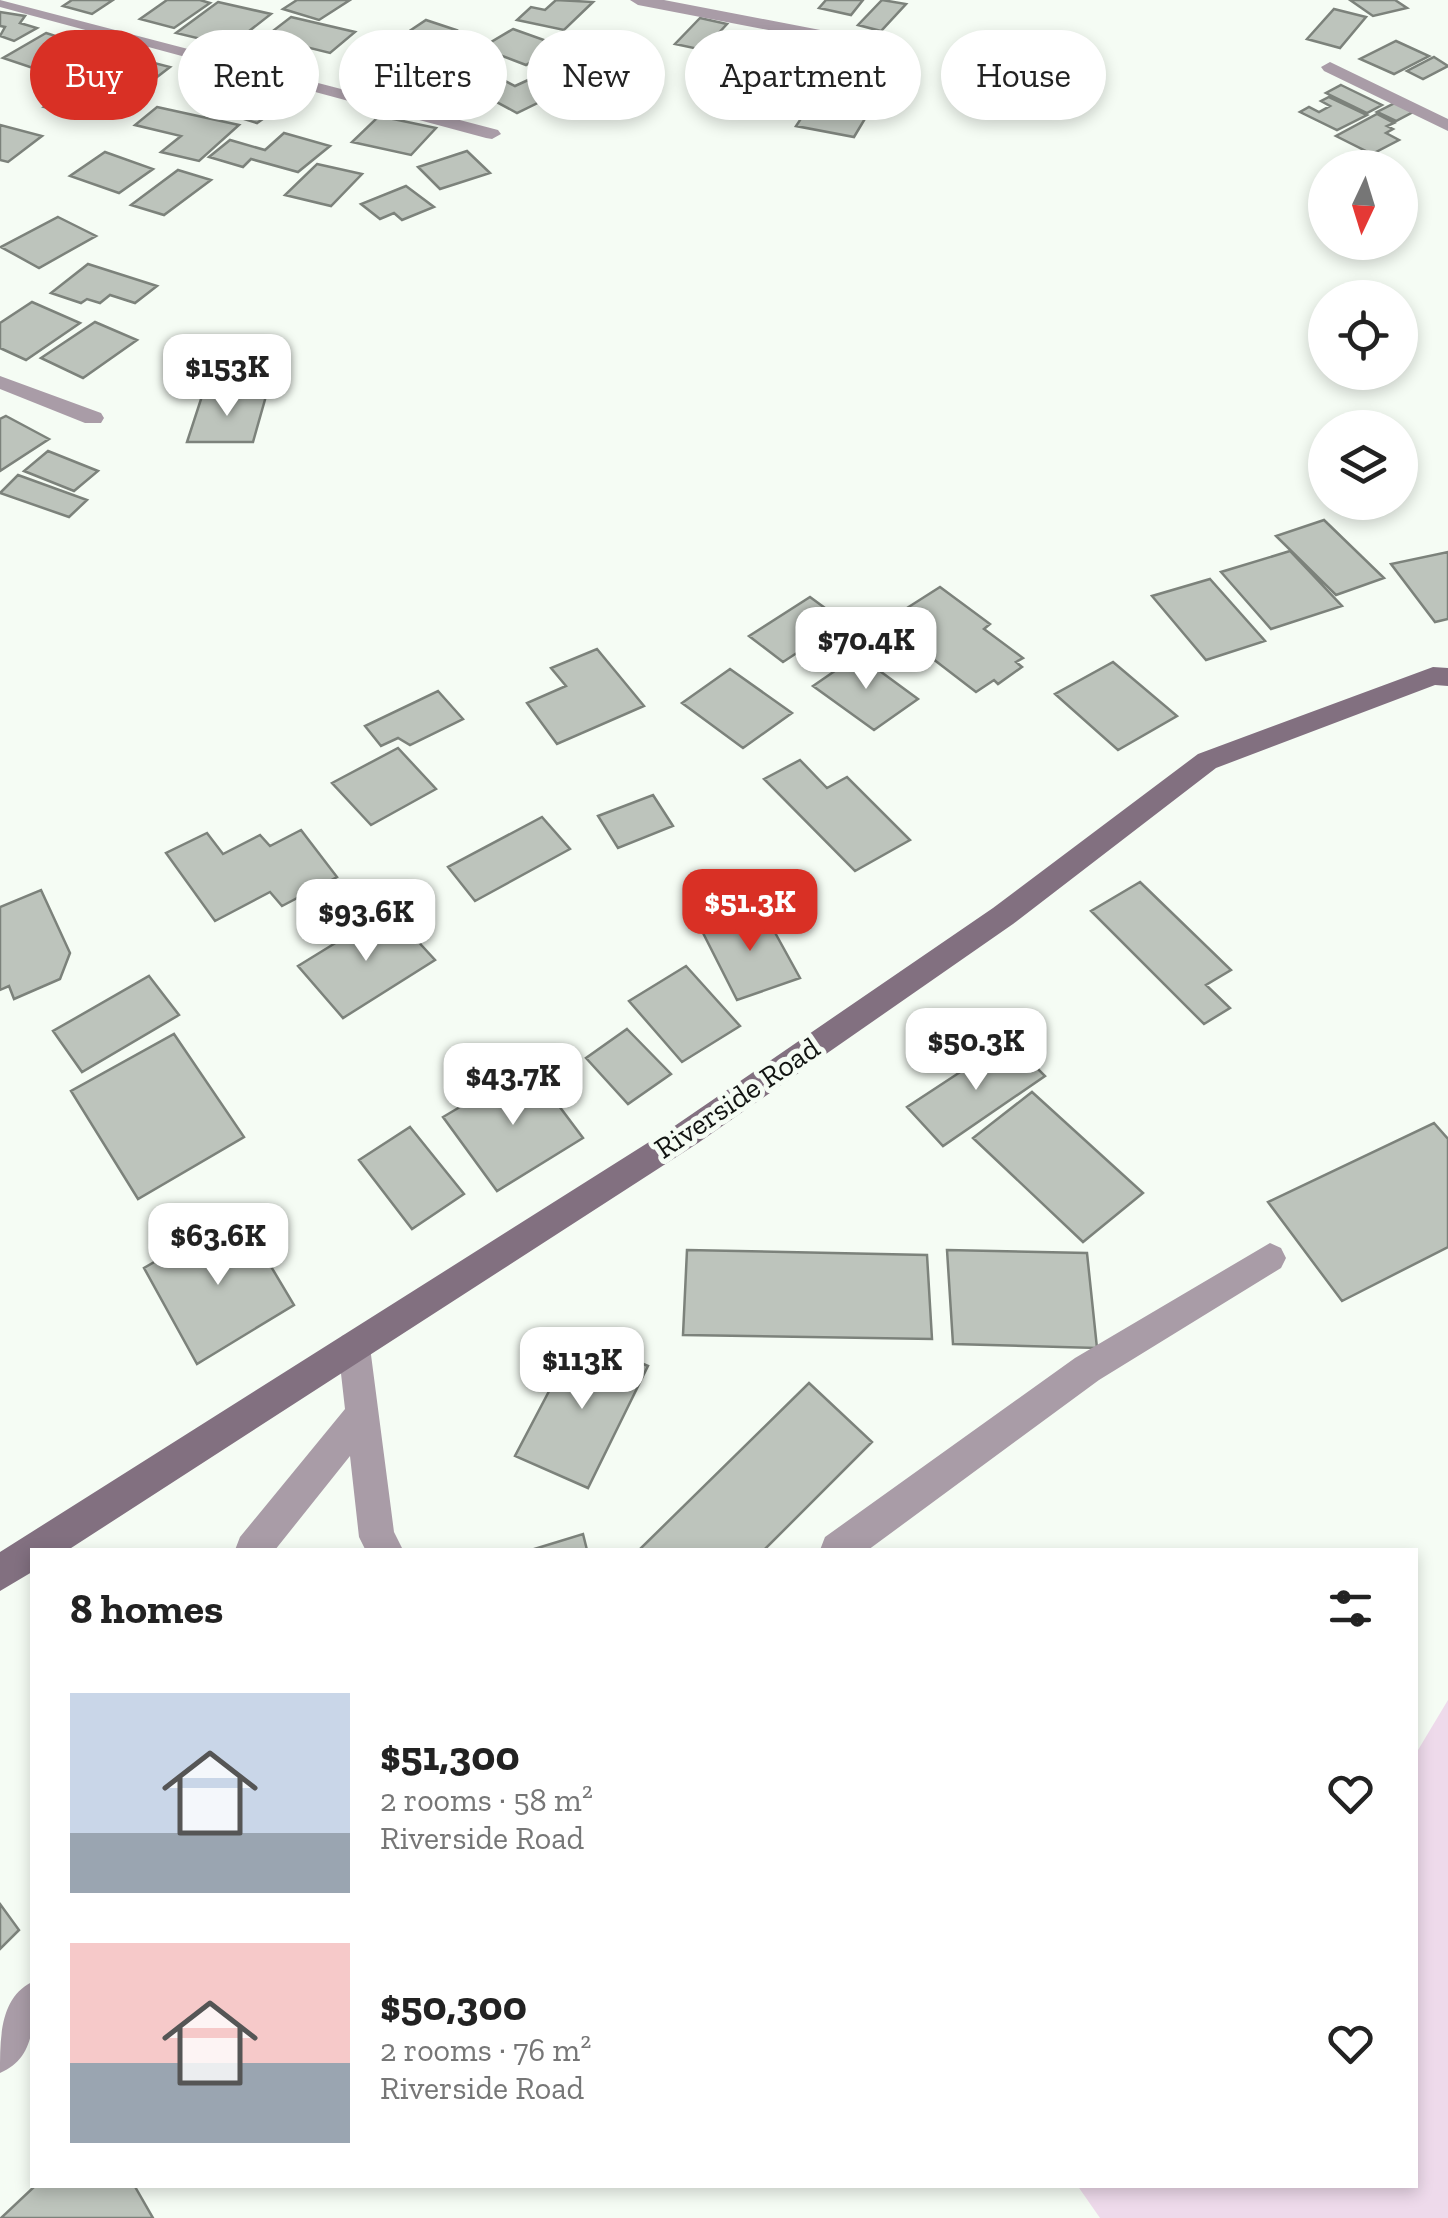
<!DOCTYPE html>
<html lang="en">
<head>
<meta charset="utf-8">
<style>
	:root { --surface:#fff; --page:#f6f6f6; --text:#222; --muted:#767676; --accent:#d93025 }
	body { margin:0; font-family:"Zilla Slab",serif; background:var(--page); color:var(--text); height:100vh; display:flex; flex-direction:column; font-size:38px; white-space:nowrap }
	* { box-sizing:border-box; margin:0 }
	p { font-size:32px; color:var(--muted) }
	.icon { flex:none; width:55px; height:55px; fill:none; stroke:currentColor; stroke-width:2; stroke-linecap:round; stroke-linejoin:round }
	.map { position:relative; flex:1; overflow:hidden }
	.details { position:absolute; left:30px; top:1548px; width:1388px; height:640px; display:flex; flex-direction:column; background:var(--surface); border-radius:0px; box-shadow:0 5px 15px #0003 }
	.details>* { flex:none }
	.hud { position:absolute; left:30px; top:30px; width:1390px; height:90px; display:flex; gap:20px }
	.needle { width:65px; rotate:184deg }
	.fabs { position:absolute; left:1308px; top:150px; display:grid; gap:20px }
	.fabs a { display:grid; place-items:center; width:110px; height:110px; border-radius:50%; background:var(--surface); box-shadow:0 5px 15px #0003; font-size:50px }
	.price { position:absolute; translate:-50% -85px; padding:0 22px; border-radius:20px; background:#fff; color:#222; font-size:32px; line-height:65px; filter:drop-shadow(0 2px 5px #0008) }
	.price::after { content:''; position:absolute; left:50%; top:60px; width:30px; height:22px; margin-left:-15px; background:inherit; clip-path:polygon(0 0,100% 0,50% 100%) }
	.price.on { background:var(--accent); color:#fff }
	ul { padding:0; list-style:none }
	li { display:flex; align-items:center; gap:30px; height:250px; padding:0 40px }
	li span { display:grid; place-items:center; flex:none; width:280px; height:200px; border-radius:0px; color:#555 }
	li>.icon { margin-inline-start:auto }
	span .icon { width:120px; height:120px; fill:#fffc; stroke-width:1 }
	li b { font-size:42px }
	h2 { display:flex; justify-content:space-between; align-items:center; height:120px; padding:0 40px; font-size:42px }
	.pill { padding:0 35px; border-radius:45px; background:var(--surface); box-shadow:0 5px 15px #0003; font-size:35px; line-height:90px }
	.pill.on { background:var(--accent); color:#fff }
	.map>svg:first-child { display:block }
</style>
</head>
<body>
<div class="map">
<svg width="1448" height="2218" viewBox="0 0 1448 2218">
	<rect width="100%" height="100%" fill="#f5fcf4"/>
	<path fill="#eedaeb" d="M1448,1700V2218H1100L1077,2185H1415V1755Z"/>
	<path fill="#bdc4bc" stroke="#7c827b" stroke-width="2.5" d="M72,0H113L92,14L63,6Z
		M167,0H200L210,3L174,28L140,19Z
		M297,0H350L319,20L283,9Z
		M556,0L593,2L564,30L517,20L531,7L545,10Z
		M826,0H863L851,15L819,8Z
		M882,0L906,4L881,31L858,25Z
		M1350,0H1395L1407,8L1373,16Z
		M218,2L271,14L230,46L176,33Z
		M1334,9L1366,17L1340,48L1307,39Z
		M0,12L25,16L20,23L37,28L14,41L0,36L5,27L0,26Z
		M291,17L355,32L330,53L294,44L282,54L252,47Z
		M700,18L727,24L703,50L675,44Z
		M426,20L456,30L424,52L393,42Z
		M513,29L558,45L526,65L481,48Z
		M46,33L81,44L55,60L76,66L60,77L3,58Z
		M782,39L823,46L803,76L761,68Z
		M1396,41L1429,56L1394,74L1360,59Z
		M850,46L888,55L868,77L830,68Z
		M119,54L170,67L139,91L87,78Z
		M414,56L456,65L425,96L383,86Z
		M1434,57L1448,66L1423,79L1407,71Z
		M632,67L638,83L575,87L573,71Z
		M537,76L564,90L517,113L478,92L503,80L515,86Z
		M239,80L294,97L257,123L202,106Z
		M756,83L795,99L778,110L739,94Z
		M1341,85L1382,105L1367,113L1326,93Z
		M72,87L106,95L79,116L44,107Z
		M1329,97L1367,115L1337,130L1300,112L1309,107L1319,112L1330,106L1321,101Z
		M812,102L869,112L854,137L796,126Z
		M1395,103L1413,112L1396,121L1377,112Z
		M157,107L239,125L199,161L161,152L181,136L135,125Z
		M1377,114L1394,123L1387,126L1393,129L1386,133L1399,140L1372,154L1336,136Z
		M379,116L436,128L411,155L352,142Z
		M0,125L42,136L8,162L0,160Z
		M284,133L330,146L298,172L251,159L243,167L209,157L230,140L265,150Z
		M467,151L490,173L440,189L418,167Z
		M105,152L153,169L119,193L70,176Z
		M317,164L362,174L331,206L285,195Z
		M178,170L211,180L164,215L131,205Z
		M406,186L434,207L402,220L394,213L380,219L361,204Z
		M58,217L96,236L39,268L1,247Z
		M88,264L157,286L135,303L110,295L100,303L87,299L81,303L51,293Z
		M32,302L80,323L26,360L0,348V323Z
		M95,322L137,340L83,378L41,358Z
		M181,359L208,367L194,380L167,371Z
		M202,396H266L253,442H187Z
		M6,416L49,439L0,471V419Z
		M48,451L98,471L74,491L24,471Z
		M18,475L87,500L69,517L0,493Z
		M1324,520L1384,578L1336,595L1276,536Z
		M1290,551L1342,606L1271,629L1221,572Z
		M1448,552V619L1435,622L1391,564Z
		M1210,579L1265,641L1206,660L1152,596Z
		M940,587L990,624L984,629L1023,658L1016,662L1022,667L998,684L994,680L976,692L885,622Z
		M810,597L844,622L783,662L749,636Z
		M597,649L644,706L557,744L527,703L566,686L551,668Z
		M858,655L918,699L874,730L813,686Z
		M1113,662L1177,716L1118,750L1055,694Z
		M730,669L792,713L743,748L682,703Z
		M438,691L463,719L410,745L398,738L381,746L365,726Z
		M398,748L436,789L371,825L332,783Z
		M800,760L827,788L847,777L910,840L855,871L764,779Z
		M653,795L673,826L618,848L598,816Z
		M542,817L570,849L475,901L448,867Z
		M301,830L337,877L282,906L270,892L215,921L166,853L207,833L223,854L260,835L270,846Z
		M1140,882L1231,970L1206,985L1230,1008L1204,1024L1091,911Z
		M41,890L70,953L60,979L14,999L9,986L0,990V907Z
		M762,909L800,978L737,1000L701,929Z
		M389,910L435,960L343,1018L298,966Z
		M686,966L740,1026L682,1062L629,1001Z
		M149,976L179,1015L82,1072L53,1031Z
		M627,1029L671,1074L628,1104L586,1058Z
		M174,1034L244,1137L138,1199L71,1091Z
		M1009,1040L1045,1076L943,1146L907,1107Z
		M529,1066L583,1138L497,1191L443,1117Z
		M1032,1092L1143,1193L1083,1242L973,1138Z
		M1434,1123L1448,1139V1247L1342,1301L1268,1202Z
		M410,1127L464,1194L412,1229L359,1160Z
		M239,1213L294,1305L197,1364L144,1268Z
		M687,1250L927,1255L932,1339L683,1335Z
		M947,1250L1087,1253L1097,1348L953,1344Z
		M578,1336L648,1366L588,1488L515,1456Z
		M809,1383L872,1442L764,1550H639Z
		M583,1534L587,1550H531Z
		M0,1904L19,1930L0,1949Z
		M36,2185H134L153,2218H1Z"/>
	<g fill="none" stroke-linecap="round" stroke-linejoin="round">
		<path fill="#a99ca7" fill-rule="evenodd" d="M0,0L498,130L501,134L492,139L486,138L0,7Z
			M630,0H664L841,34L849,39L841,44L638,5Z
			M1330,62L1448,119V131L1324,71L1321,67Z
			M0,376L101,413L104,418L101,423H85L0,389Z
			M1270,1243L1281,1248L1286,1258L1281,1268L1099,1380L868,1550H820L825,1537L1075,1358Z
			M354,1331L366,1336L370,1347L394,1532L403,1550L365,1549L359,1537L350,1456L275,1550H235L240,1537L345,1409L338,1347L342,1336Z
			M32,1982C34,2016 38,2057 0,2073C0,2037 0,1998 32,1982Z"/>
		<path fill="#827080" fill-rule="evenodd" d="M1433,667L1448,668V686L1435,685L1216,768L1013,924L698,1143L68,1550H32V1572L0,1591V1552L676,1125L993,908L1198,754Z"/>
	</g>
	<g text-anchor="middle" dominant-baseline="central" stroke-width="10" stroke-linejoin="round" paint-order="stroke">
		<g font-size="30" fill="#121412" stroke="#f5fcf4">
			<text transform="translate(737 1098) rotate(-34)">Riverside Road</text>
		</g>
	</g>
</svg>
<div class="fabs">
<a><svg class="needle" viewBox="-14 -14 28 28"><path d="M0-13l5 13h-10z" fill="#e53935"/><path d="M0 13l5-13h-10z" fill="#767676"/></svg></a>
<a><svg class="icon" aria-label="locate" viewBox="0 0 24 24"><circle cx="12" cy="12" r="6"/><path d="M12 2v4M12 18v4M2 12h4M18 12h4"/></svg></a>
<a><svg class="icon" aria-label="layers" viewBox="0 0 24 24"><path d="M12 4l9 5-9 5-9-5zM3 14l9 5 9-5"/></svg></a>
</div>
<b class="price" style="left:227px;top:419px">$153K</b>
<b class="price" style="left:866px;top:692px">$70.4K</b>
<b class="price on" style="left:750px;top:954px">$51.3K</b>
<b class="price" style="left:366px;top:964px">$93.6K</b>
<b class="price" style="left:976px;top:1093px">$50.3K</b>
<b class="price" style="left:513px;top:1128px">$43.7K</b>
<b class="price" style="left:218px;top:1288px">$63.6K</b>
<b class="price" style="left:582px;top:1412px">$113K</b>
<div class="hud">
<a class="pill on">Buy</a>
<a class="pill">Rent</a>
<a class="pill">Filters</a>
<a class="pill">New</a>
<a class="pill">Apartment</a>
<a class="pill">House</a>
</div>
<section class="details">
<h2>8 homes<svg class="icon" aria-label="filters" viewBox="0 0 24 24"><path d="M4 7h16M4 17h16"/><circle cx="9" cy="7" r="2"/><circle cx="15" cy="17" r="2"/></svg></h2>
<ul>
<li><span style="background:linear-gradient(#c9d6e8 70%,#9aa5b1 0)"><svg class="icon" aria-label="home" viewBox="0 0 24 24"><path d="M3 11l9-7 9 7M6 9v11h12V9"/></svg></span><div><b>$51,300</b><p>2 rooms · 58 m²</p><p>Riverside Road</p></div><svg class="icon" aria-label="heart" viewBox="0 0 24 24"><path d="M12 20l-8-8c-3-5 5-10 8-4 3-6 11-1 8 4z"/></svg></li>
<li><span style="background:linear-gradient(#f6c9c9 60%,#9aa5b1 0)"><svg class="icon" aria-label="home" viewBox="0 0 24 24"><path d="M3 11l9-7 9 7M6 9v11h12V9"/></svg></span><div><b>$50,300</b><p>2 rooms · 76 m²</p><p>Riverside Road</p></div><svg class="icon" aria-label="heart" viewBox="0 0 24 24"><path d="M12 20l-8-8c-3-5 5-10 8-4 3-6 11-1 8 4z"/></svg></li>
</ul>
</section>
</div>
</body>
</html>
